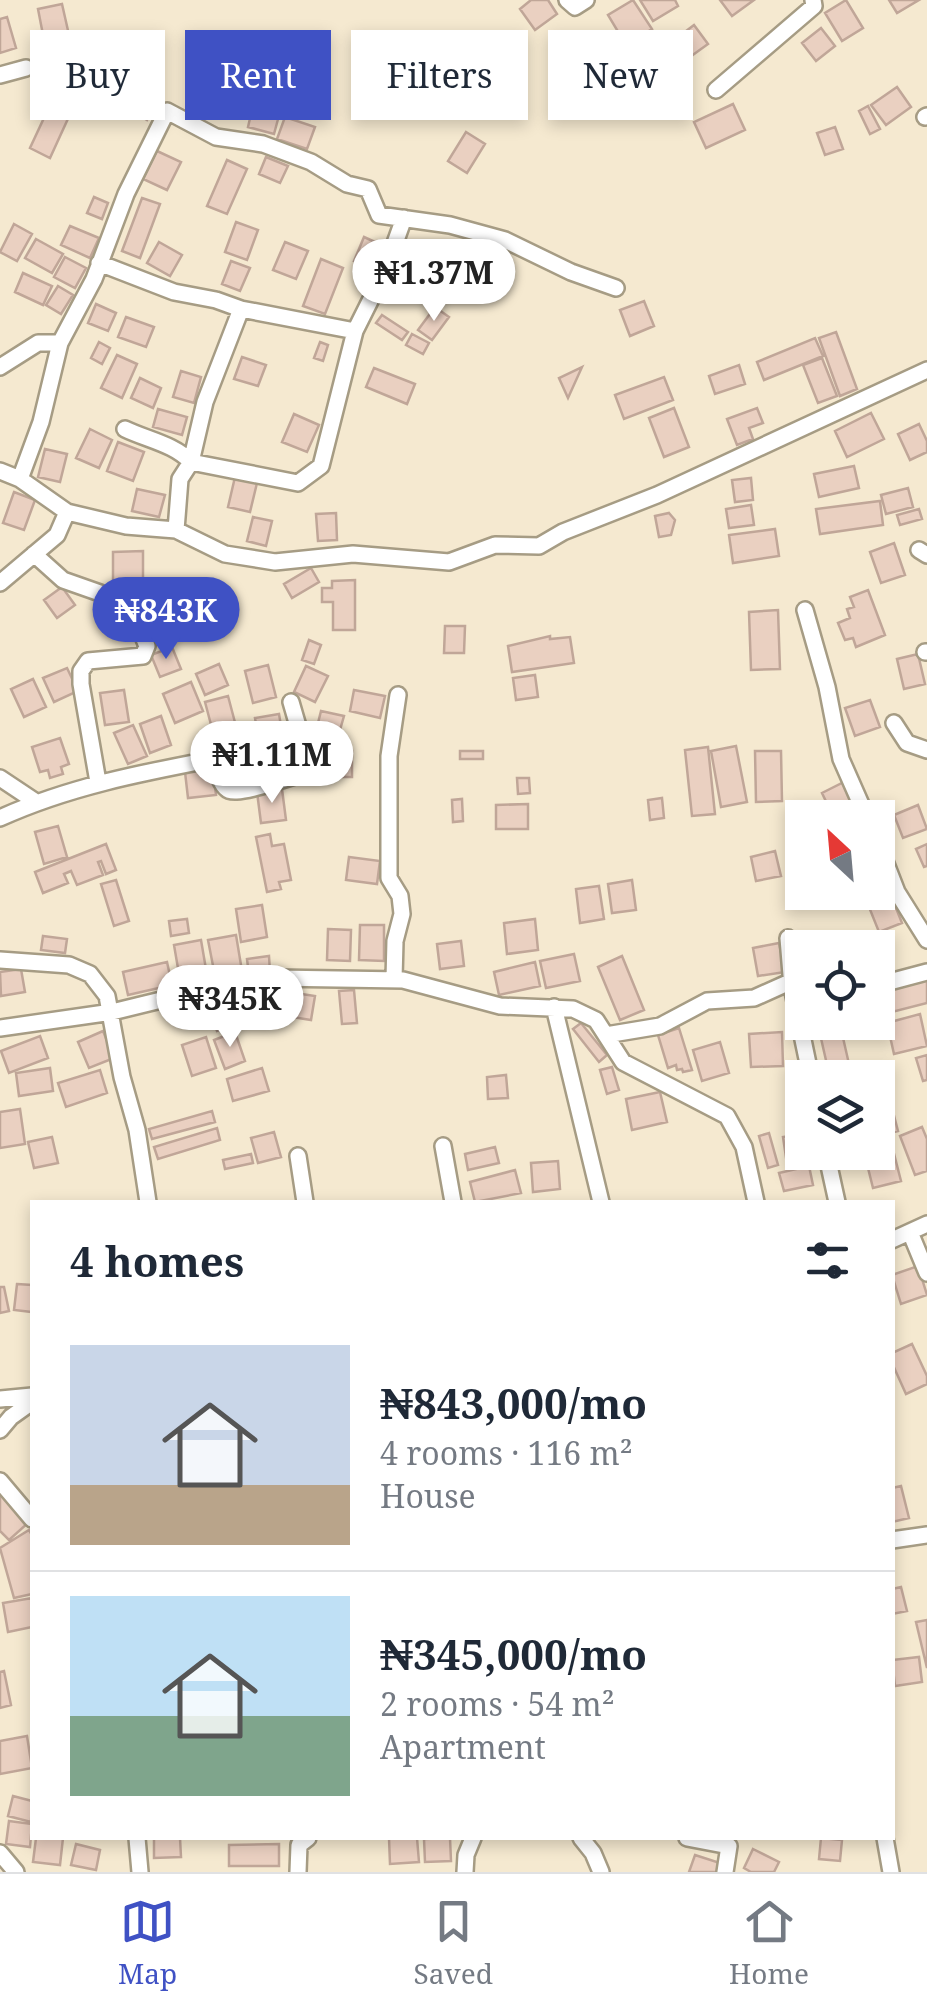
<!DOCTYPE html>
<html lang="en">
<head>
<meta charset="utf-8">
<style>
	:root { --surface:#fff; --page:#f2f2f3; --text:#1f2937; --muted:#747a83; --line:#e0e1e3; --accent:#3f51c4 }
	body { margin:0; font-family:"Noto Serif",serif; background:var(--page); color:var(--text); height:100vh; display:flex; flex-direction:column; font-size:38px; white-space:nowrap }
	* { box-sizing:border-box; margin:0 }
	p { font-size:32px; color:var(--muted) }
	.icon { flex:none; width:55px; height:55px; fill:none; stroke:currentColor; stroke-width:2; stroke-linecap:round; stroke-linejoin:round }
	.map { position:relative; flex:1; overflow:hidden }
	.panel { position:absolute; left:30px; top:1200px; width:865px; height:640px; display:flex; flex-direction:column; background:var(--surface); border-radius:0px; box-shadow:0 5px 15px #0003 }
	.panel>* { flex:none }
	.hud { position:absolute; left:30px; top:30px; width:868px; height:90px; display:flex; gap:20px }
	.needle { width:65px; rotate:334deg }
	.tools { position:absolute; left:785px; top:800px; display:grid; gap:20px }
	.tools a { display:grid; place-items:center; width:110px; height:110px; border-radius:0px; background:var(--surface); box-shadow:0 5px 15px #0003; font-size:50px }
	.price { position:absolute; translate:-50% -85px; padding:0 22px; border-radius:35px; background:#fff; color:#222; font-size:32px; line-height:65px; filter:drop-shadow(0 2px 5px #0008) }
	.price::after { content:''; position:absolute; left:50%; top:60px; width:30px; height:22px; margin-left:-15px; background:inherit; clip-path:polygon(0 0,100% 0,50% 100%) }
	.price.on { background:var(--accent); color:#fff }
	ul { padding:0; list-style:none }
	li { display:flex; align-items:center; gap:30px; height:250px; padding:0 40px }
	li+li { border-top:2px solid var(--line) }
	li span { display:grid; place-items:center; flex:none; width:280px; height:200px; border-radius:0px; color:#555 }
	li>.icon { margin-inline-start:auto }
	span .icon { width:120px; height:120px; fill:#fffc; stroke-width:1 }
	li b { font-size:42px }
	h2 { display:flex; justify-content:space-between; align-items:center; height:120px; padding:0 40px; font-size:42px }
	.chip { padding:0 35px; border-radius:0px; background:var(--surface); box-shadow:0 5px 15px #0003; font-size:35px; line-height:90px }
	.chip.on { background:var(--accent); color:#fff }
	.dock { display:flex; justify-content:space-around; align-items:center; height:140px; border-top:2px solid var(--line); background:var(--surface); font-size:28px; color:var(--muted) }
	.dock a { display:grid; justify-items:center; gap:5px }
	.dock .on { color:var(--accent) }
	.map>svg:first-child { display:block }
</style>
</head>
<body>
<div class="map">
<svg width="927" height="1872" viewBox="0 0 927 1872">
	<rect width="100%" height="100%" fill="#f5e9d0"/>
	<path fill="#ead0c1" stroke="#c0a698" stroke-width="2.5" d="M531,0H548L557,14L535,30L520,9Z
		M633,0L652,29L626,45L608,15Z
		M640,0H675L678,6L653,21Z
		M720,0H754L732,16Z
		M846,0L863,28L842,41L825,13Z
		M889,0H919L897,13Z
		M62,4L69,35L44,40L38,9Z
		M7,17L16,48L0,53V19Z
		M694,25L708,44L683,62L669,44Z
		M821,28L835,46L816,61L802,43Z
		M111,33L139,43L130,65L103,55Z
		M490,33L507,47L486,73L469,59Z
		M897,87L911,107L886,125L871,105Z
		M130,96L153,109L147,120L124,106Z
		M254,101L281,108L274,134L248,127Z
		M51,103L71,112L50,158L30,148Z
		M733,104L745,130L706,148L694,122Z
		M868,106L880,129L870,134L859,111Z
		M285,117L315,127L307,149L277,139Z
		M835,127L843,149L825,155L817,133Z
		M466,132L485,144L467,173L448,161Z
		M157,151L181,162L167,190L143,179Z
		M266,157L288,166L280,183L259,174Z
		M227,160L247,169L227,214L207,206Z
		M94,197L108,203L102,219L87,213Z
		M142,198L160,204L140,258L122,251Z
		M236,222L258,230L247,260L225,252Z
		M14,224L32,234L17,261L0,252Z
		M70,226L99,238L90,258L61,245Z
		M364,237L386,247L376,270L354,261Z
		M36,239L63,254L52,273L25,258Z
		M159,242L182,255L170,276L147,263Z
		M285,242L308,251L296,279L273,270Z
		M65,257L86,268L75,288L54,277Z
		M321,259L343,268L325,314L303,306Z
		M231,261L250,268L240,291L222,284Z
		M23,273L52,286L43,305L15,292Z
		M58,286L73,295L61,314L46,305Z
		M644,301L654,326L630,336L620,310Z
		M96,304L116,313L108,331L88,323Z
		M435,307L449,317L432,340L418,330Z
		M382,315L408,332L402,340L376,323Z
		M126,317L154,327L146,347L118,337Z
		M836,332L857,389L840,396L819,338Z
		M412,334L429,343L423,354L406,345Z
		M815,338L823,356L764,380L757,362Z
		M99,342L110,348L102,364L91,358Z
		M320,342L328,345L323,361L314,358Z
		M117,355L137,364L122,398L101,388Z
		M242,357L266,365L258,386L234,379Z
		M822,358L837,396L818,403L803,365Z
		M739,365L745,384L715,394L709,376Z
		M582,367L568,398L559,378Z
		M374,368L415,384L407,404L366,387Z
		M181,371L201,377L194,403L173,397Z
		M664,377L673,400L624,419L615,395Z
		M140,378L161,388L153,408L131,398Z
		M674,408L689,447L664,457L649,418Z
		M757,408L763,423L749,428L753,439L737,445L727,419Z
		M158,409L187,417L182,435L153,427Z
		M871,413L884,439L847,457L835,431Z
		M294,414L319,425L307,452L282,442Z
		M919,424L927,441V452L910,460L898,434Z
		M90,429L112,440L99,468L76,458Z
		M118,442L144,452L133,481L107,471Z
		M45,449L67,454L60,482L38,477Z
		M854,466L859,488L819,497L814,474Z
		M235,477L257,483L250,512L228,507Z
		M751,478L753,500L735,502L732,480Z
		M908,488L913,507L886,514L881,495Z
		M137,489L165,495L159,517L132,511Z
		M14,492L35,500L24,530L3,523Z
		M880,501L883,525L820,534L816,509Z
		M751,505L754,525L729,528L726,509Z
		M919,509L922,519L900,525L897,515Z
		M336,513L337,540L318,541L316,514Z
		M669,513L675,520L671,535L659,537L655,516Z
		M253,517L272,521L266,546L247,541Z
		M775,529L779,556L733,563L729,535Z
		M894,543L905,575L881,583L870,552Z
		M143,551V585H113V552Z
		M311,568L319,582L292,598L284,584Z
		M355,580V630H333V602H322V588H332V581Z
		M62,587L75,605L57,618L44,600Z
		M868,590L885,635L856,647L853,638L845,640L838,623L850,618L847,609L854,607L850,597Z
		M214,598L218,624L187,629L183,604Z
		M778,610L780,669L751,670L749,612Z
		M445,626H465L464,653H444Z
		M550,636V639L570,637L574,663L512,672L508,646Z
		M309,640L321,645L314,664L302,660Z
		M172,647L181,669L160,677L151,655Z
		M918,654L925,684L904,689L897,659Z
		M219,664L228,685L205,695L196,674Z
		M268,665L276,697L253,703L245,671Z
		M306,666L328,676L315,702L294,692Z
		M67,668L78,691L54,702L43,678Z
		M535,675L538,697L516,700L513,678Z
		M33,679L46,707L24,717L11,689Z
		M191,682L203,711L175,723L163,694Z
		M124,690L129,722L105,725L100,693Z
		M354,690L385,696L380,718L350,711Z
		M228,696L237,730L214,736L205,702Z
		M870,700L880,727L855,736L845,708Z
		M321,711L344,716L338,737L316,731Z
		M279,714L286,756L262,760L255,718Z
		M161,716L171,745L150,753L140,724Z
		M133,725L147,756L128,764L114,733Z
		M60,738L69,764L61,767L63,774L50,778L48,770L40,772L32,747Z
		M736,746L747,802L721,807L711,751Z
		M708,747L715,814L692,816L685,750Z
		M328,751H352V777H328Z
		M460,751H483V759H460Z
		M755,751H781L782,801L756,802Z
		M213,769L216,795L188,798L185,772Z
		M517,778H529L530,793L518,794Z
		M846,781L857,804L833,816L822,793Z
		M282,789L286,820L261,823L257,792Z
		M662,798L664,818L650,820L648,800Z
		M462,799L463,821L453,822L452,800Z
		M813,802L819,818H802V828L797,830L790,810Z
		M528,804V829H496V805Z
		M918,805L927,829L903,838L894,815Z
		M58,826L67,857L44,864L35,832Z
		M270,834L272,846L284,844L291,880L279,882L281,889L267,892L256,837Z
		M106,844L116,870L106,874L101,861L98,862L103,875L77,885L71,871L64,874L68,883L43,893L35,872Z
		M927,844V866L924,867L916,849Z
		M775,851L781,876L756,881L751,857Z
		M349,857L380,861L377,884L346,880Z
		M116,880L129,921L114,926L101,884Z
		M632,880L636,910L612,913L608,884Z
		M599,886L604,919L580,923L576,889Z
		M892,898L902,923L879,932L869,907Z
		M262,905L267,937L241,942L236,909Z
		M187,919L189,933L171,936L169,921Z
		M535,919L538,950L507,954L504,923Z
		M360,925H384V961L359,960Z
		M328,929L351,930L350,961L327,960Z
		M236,935L242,971L215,976L208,940Z
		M43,936L67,939L65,953L41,950Z
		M201,940L207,975L180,980L174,945Z
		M461,941L464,966L440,969L437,944Z
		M779,943L785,972L758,976L753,948Z
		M574,954L580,981L546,988L540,961Z
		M269,956L270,972L249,975L247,959Z
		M622,956L644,1010L620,1020L598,967Z
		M167,962L172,985L128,995L123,972Z
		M535,962L540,986L499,995L494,972Z
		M21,969L25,992L1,996L0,972Z
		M927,977V1003L884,1014L878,989Z
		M354,990L357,1023L342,1024L339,991Z
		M295,993L315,996L311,1020L292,1017Z
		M231,997L240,1023L217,1031L208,1005Z
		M920,1014L927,1046L894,1054L887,1023Z
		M581,1023L607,1055L599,1062L573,1029Z
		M679,1028L692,1070L683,1072L682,1069L677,1070L676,1065L668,1068L658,1035Z
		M841,1029L849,1064L828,1069L820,1034Z
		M103,1031L114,1058L89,1068L78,1042Z
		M235,1032L245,1061L225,1069L214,1040Z
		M782,1032L783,1066L751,1067L749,1034Z
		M40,1036L48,1058L9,1073L1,1051Z
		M206,1037L216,1068L192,1076L182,1045Z
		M720,1042L729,1073L702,1081L693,1050Z
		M927,1055V1080L923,1081L916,1058Z
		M612,1067L619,1090L607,1094L600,1070Z
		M50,1068L53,1091L19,1096L16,1073Z
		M262,1068L269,1091L233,1101L227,1079Z
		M100,1070L107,1093L66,1107L58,1083Z
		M506,1075L508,1098L488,1099L487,1077Z
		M884,1077L898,1131L878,1136V1078Z
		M660,1092L667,1122L632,1130L626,1099Z
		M20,1109L25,1144L0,1148V1112Z
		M212,1111L215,1122L152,1139L149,1129Z
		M922,1127L927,1139V1171L915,1175L900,1136Z
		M217,1128L220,1140L158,1159L154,1147Z
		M274,1132L281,1157L258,1163L251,1138Z
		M769,1133L778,1165L768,1168L759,1136Z
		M802,1134V1152H813L814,1160L787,1164L783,1137Z
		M52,1137L58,1163L34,1168L28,1142Z
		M891,1142L901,1181L873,1188L864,1152H878V1146Z
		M495,1147L499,1163L468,1170L465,1154Z
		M251,1154L253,1163L225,1169L223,1160Z
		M558,1161L560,1189L533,1192L531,1163Z
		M809,1166L813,1185L784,1191L779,1173Z
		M515,1170L521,1193L475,1202L470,1182Z
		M918,1266L927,1295L901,1304L892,1275Z
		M17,1284L32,1285V1312L14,1310Z
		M0,1287H4L9,1311L0,1313Z
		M912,1344L927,1376V1384L906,1394L892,1363V1353Z
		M901,1486L909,1518L892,1522V1488Z
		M3,1494L29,1522L9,1540L0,1531V1496Z
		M29,1530L32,1535V1594L14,1598L0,1548Z
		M901,1587L907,1611L892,1614V1589Z
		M32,1598V1627L8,1632L3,1603Z
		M927,1620V1668L916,1622Z
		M919,1657L922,1682L895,1686L892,1660Z
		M4,1671L11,1705L0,1708V1672Z
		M27,1736L32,1768L0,1774V1741Z
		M13,1796L32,1801L31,1822L8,1816Z
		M9,1821L32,1824L30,1847L6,1844Z
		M36,1838H63L60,1865L33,1862Z
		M154,1838H180L181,1857L154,1858Z
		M389,1838H417L419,1862L390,1864Z
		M450,1838L451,1861L425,1862L424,1839Z
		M821,1838L842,1840L840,1861L819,1859Z
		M76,1844L100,1850L96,1870L71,1865Z
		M279,1844V1866H229V1845Z
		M753,1849L779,1862L774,1872H751L744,1868Z
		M695,1855L720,1863L717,1872H689Z"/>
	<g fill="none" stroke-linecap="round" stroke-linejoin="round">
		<g stroke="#a69c84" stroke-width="20">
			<path id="minor" d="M567,0L575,7L586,0
				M0,75L26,68
				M716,90L814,6L813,0
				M925,117L927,116
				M99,263L174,292L216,300L241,309L205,402L191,462L298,483L321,466L355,331L241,309
				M355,331L385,271L404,218
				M60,343L94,279L126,194L167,111L216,137L263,144L311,162L347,184L368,189L379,215L450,225L505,240L571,272L616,288
				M0,367L38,343H60L41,422L20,479
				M125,429C148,440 174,444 191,462L180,479L176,530
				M0,471L20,479L67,512L126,526L176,530L225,554L275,562L353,554L449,562L495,545L539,546L563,532L657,495L927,370
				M919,550L927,555
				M34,554L63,580L100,593L142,634L147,646L143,656L88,661L81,671V684L98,782
				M0,583L57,535L67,512
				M805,610L827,687L841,759L867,818
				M925,652H927
				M894,723L907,743L927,750
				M0,778L36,802
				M0,818C68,787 141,773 214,759C217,768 219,783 227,789C235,798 295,775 311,771L291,702
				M878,843L897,892L927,940
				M788,938L792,987L811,1078
				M0,960L69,965L90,974L107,996L122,1077L137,1130L148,1202
				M394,979L395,941L402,914L400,896L389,878V756L398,695
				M878,985L927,972
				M554,1007L601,1202
				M0,1028L112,1012L198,991L274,978L403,980L500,1006L573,1009L596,1020L623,1062L727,1116L744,1147L756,1202
				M606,1035L660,1026L707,1001L754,998L792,981
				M443,1146L453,1202
				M826,1152L837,1202
				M298,1156L305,1202
				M910,1232L927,1273
				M892,1240L927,1224
				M0,1399L32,1396
				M0,1430L11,1417L32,1402
				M0,1481L32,1519
				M892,1540L927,1535
				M137,1838L140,1872
				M581,1838L593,1853L601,1872
				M687,1838L729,1846L725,1872
				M885,1838L891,1872
				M0,1853L16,1872
				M298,1872L299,1845L308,1838
				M465,1872L466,1855L473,1838"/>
		</g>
		<use href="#minor" stroke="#fff" stroke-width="15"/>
	</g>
</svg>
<div class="tools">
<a><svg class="needle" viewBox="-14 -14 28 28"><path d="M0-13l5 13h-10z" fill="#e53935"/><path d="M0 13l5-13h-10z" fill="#747a83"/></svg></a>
<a><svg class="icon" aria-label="locate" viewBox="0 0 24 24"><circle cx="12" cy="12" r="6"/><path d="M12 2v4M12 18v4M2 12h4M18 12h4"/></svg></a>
<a><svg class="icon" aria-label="layers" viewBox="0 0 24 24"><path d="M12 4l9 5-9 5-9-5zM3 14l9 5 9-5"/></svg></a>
</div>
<b class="price" style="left:434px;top:324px">₦1.37M</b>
<b class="price on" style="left:166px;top:662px">₦843K</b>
<b class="price" style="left:272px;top:806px">₦1.11M</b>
<b class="price" style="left:230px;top:1050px">₦345K</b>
<div class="hud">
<a class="chip">Buy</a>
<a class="chip on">Rent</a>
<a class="chip">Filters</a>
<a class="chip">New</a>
</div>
<section class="panel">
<h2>4 homes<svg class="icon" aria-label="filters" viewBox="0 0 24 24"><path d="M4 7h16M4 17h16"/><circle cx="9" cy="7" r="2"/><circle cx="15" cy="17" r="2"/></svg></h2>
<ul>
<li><span style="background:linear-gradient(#c9d6e8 70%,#b9a48a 0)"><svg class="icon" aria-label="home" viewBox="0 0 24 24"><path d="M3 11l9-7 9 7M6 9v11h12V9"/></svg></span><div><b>₦843,000/mo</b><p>4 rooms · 116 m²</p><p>House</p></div></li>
<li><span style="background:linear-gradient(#bfe0f5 60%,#7fa58c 0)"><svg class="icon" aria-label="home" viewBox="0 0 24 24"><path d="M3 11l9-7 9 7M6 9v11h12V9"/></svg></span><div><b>₦345,000/mo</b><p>2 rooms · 54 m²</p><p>Apartment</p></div></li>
</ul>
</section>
</div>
<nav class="dock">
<a class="on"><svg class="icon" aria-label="map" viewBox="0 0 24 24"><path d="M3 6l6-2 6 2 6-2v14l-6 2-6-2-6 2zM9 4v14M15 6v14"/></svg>Map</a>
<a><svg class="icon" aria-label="saved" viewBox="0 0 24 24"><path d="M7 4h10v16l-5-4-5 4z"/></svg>Saved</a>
<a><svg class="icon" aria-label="home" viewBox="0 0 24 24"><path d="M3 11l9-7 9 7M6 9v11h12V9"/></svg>Home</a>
</nav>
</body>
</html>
